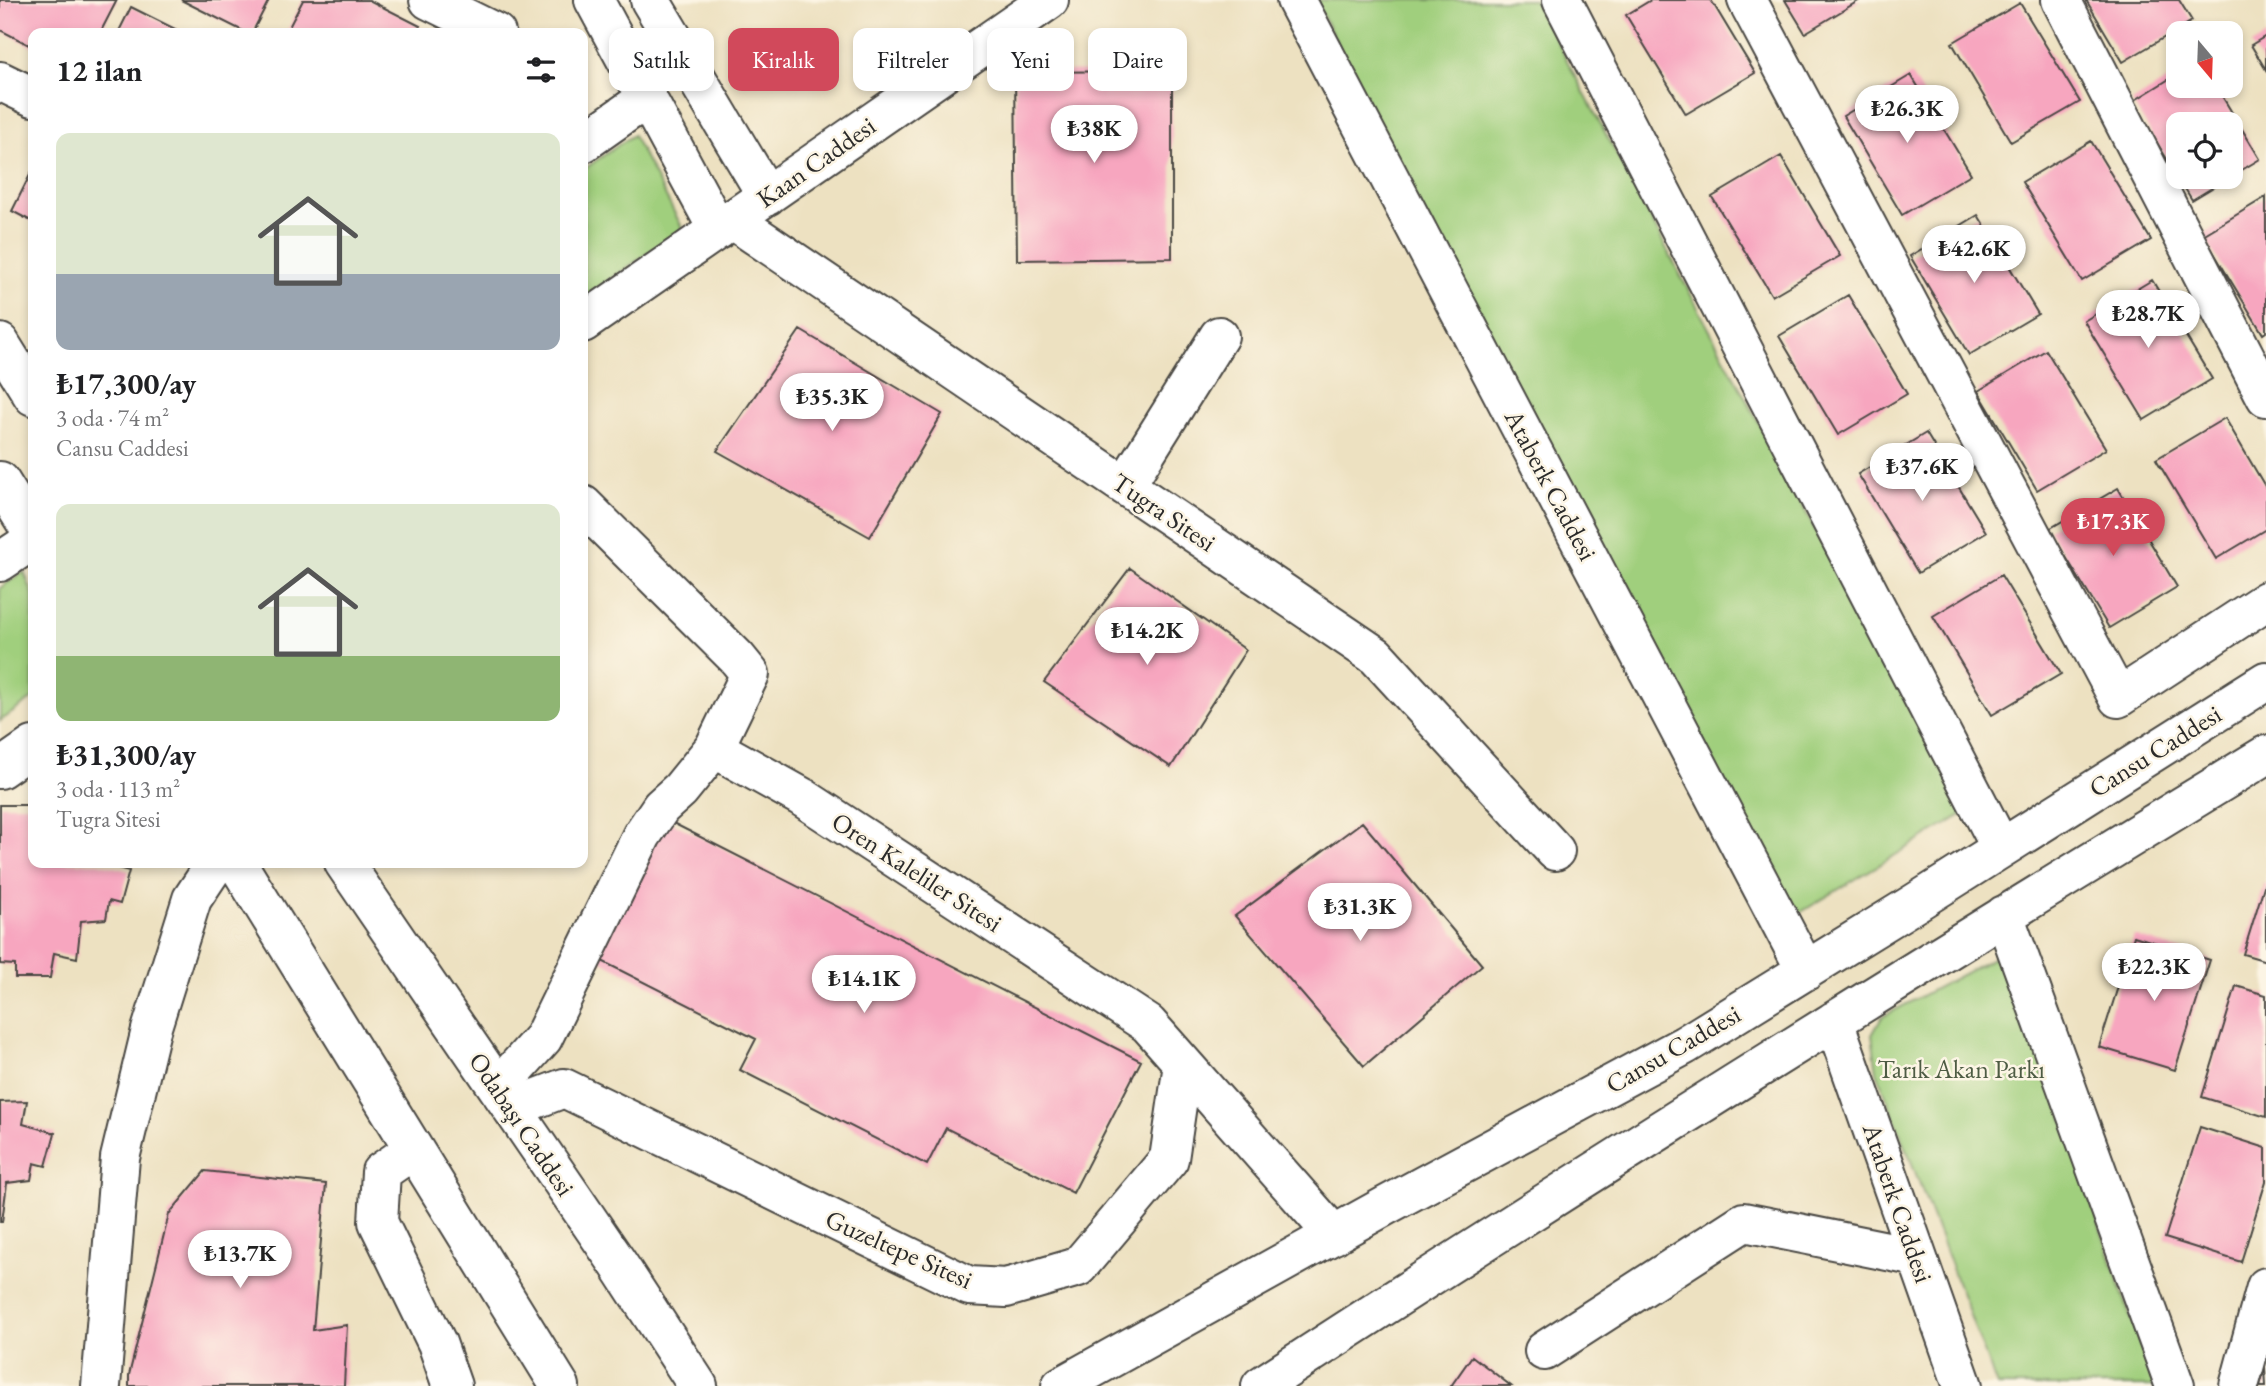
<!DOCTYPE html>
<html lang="tr">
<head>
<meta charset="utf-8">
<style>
	:root { --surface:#fff; --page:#f2f2f2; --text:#202124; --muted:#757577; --accent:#d1495b }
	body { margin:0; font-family:"EB Garamond",serif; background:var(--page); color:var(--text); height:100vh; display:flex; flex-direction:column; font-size:26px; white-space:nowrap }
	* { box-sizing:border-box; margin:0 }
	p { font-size:23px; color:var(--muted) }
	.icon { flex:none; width:38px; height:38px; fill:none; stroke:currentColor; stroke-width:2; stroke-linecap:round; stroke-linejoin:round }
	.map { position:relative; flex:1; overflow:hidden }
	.sheet { position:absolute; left:28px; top:28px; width:560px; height:840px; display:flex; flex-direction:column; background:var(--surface); border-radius:14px; box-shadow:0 4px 10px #0003 }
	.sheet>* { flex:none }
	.banner { position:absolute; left:609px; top:28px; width:665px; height:63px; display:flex; gap:14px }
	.needle { width:46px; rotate:161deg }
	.fabs { position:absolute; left:2166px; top:21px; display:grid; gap:14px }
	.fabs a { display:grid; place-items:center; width:77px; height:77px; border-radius:14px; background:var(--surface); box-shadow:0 4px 10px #0003; font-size:35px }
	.price { position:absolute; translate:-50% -60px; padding:0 16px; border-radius:24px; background:#fff; color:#222; font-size:23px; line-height:46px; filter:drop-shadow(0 2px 4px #0008) }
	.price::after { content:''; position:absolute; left:50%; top:42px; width:21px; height:16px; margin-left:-10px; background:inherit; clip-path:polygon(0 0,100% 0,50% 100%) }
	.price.selected { background:var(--accent); color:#fff }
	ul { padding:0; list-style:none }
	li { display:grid; align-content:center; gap:14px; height:371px; padding:0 28px }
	li span { display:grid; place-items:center; height:217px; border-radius:14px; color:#555 }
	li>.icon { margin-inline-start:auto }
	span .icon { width:126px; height:126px; fill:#fffc; stroke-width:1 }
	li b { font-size:30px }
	h2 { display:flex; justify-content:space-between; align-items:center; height:84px; padding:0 28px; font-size:30px }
	.pill { padding:0 24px; border-radius:14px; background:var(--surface); box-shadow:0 4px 10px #0003; font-size:24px; line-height:63px }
	.pill.selected { background:var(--accent); color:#fff }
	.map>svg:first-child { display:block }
</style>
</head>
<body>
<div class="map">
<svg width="2266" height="1386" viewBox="0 0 2266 1386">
	<rect width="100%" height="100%" fill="#fcf5e5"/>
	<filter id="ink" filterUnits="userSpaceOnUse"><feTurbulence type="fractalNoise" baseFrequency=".0143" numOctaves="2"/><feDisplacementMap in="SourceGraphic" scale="14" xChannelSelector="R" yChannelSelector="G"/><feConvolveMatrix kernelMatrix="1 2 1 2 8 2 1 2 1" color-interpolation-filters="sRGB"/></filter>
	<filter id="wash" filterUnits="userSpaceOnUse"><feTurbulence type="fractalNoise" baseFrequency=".00686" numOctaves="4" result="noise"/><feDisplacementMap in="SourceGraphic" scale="28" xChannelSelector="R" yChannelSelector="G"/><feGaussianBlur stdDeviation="1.57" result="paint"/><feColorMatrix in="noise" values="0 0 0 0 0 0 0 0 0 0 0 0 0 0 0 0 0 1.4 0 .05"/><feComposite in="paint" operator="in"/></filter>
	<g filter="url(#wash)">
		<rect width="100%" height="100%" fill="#ede1c1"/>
		<path fill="#a0cf7d" stroke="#667d54" stroke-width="2" d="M1315,0H1535L1965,813L1781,924Z
			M633,135L683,229L583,298V170Z
			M24,572L33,594V698L0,721V588Z
			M2006,951L2154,1386H1997L1877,1072L1872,1035L1882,1017Z"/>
		<g id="blocks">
			<path fill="#f7a6bf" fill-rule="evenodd" d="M0,0H117L100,33H33V47L0,30Z
				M181,0H269L252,33H247Z
				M303,0H369L420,26L416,33H286Z
				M1651,0H1711L1755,73L1686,114L1626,15Z
				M1785,0H1860L1805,33Z
				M2086,0H2179L2192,21L2123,62Z
				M2020,3L2080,102L2011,142L1952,43Z
				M131,7L183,33H118Z
				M2266,36V70L2251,45Z
				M1172,71V258L1017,260L1015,72Z
				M2179,73V86H2216L2260,159L2192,200L2132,102ZM2179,124H2231V177H2179Z
				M1911,75L1971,174L1902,215L1843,116Z
				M2091,141L2151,240L2082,281L2022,182Z
				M1781,156L1840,256L1772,296L1712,197Z
				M33,169V222L12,211Z
				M2266,197V332L2263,334L2203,235Z
				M1978,215L2038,314L1969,355L1910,256Z
				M2152,280L2212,379L2144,420L2084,321Z
				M1848,295L1907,394L1838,435L1779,336Z
				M800,330L942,414L870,537L717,451Z
				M2046,350L2106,449L2037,490L1978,391Z
				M2225,418L2266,488V529L2216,559L2156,459Z
				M1926,433L1986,532L1918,573L1858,474Z
				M2118,488L2177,587L2109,628L2049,529Z
				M1130,568L1246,650L1171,767L1044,682Z
				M2001,575L2061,674L1992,715L1933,616Z
				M0,805H33V863H99L129,871L120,904L109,901L106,919L81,921L77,958L54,953L50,978H15V965L0,964Z
				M665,819L1141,1061L1073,1193L946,1128L927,1165L740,1070L756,1039L594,957Z
				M1362,822L1482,965L1364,1066L1235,916Z
				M2265,883H2266V961L2243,954Z
				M2134,936L2210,960L2175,1070L2099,1047Z
				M2236,986L2266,995V1117L2202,1097Z
				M27,1101L23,1124L55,1133L46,1166L34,1163L31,1180L7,1183L2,1222H0V1102Z
				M2200,1127L2266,1148V1181L2241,1262L2165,1238Z
				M205,1171L326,1184L313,1330L347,1325L344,1386H129V1375L169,1214Z
				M1472,1356L1511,1386H1451Z
				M2265,1367L2266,1386H2260Z"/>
		</g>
	</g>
	<g filter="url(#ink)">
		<use href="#blocks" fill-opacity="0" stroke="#484642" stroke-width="2"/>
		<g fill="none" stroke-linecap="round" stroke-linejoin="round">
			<g stroke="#484642" stroke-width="42">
				<path id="minor" d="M429,0L496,33
					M594,0L718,230
					M650,0L767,196
					M1296,0L1806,971
					M1562,0L2001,848
					M1747,0L2118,698L2266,601
					M2061,0L2266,397
					M0,81L33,97
					M583,143L647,98
					M733,220L1376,656L1555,851
					M583,323L1049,0
					M0,343L33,396
					M0,481L33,534
					M1125,486L1219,336
					M583,505L737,658L750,674L714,748L802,797L1148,1024L1334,1235
					M0,562L33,540
					M0,769L33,746
					M237,863L560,1386
					M344,863L617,1262L698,1386
					M2004,915L2175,1386
					M1834,1021L1963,1386
					M498,1088L543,1038L642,835L661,807L680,790L714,748
					M512,1108L564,1088L969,1286L1006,1288L1078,1267L1169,1159L1183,1064
					M413,1150L381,1172L378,1222L437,1343L452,1386
					M1544,1351L1744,1222L1917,1257
					M101,1386L120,1158L151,1030L192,899L216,863
					M1061,1386L1387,1205L1685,1045L1915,903L2266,681
					M1261,1386C1592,1170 1928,961 2266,755
					M2239,1386L2266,1287"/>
			</g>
			<use href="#minor" stroke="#fff" stroke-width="38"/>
		</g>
	</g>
	<g text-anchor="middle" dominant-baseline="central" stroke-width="5" stroke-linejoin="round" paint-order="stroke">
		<g font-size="26" fill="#2b2b2b" stroke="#fcf5e5">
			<text transform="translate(816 162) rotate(-35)">Kaan Caddesi</text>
			<text transform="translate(1551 485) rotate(62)">Ataberk Caddesi</text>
			<text transform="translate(1164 512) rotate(34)">Tugra Sitesi</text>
			<text transform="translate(2155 751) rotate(-32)">Cansu Caddesi</text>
			<text transform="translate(917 872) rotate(33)">Oren Kaleliler Sitesi</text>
			<text transform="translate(1673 1049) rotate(-30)">Cansu Caddesi</text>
			<text transform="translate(522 1124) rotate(56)">Odabaşı Caddesi</text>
			<text transform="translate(1898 1203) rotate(71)">Ataberk Caddesi</text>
			<text transform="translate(899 1249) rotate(24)">Guzeltepe Sitesi</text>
		</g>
		<g font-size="26" fill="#4e5c44" stroke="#fcf5e5">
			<text x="1961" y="1069">Tarık Akan Parkı</text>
		</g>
	</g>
</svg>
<div class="fabs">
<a><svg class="needle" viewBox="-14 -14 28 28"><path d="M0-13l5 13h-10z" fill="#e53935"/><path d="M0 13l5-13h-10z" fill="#757577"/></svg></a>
<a><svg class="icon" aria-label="locate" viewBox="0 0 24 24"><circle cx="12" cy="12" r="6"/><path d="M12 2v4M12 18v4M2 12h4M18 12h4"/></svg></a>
</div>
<b class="price" style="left:1907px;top:145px">₺26.3K</b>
<b class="price" style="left:1094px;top:165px">₺38K</b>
<b class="price" style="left:1974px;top:285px">₺42.6K</b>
<b class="price" style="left:2148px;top:350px">₺28.7K</b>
<b class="price" style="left:832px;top:433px">₺35.3K</b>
<b class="price" style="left:1922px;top:503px">₺37.6K</b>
<b class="price selected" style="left:2113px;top:558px">₺17.3K</b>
<b class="price" style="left:1147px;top:667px">₺14.2K</b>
<b class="price" style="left:1360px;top:943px">₺31.3K</b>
<b class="price" style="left:2154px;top:1003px">₺22.3K</b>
<b class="price" style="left:864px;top:1015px">₺14.1K</b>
<b class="price" style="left:240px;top:1290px">₺13.7K</b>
<div class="banner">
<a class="pill">Satılık</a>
<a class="pill selected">Kiralık</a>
<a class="pill">Filtreler</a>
<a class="pill">Yeni</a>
<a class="pill">Daire</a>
</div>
<section class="sheet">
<h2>12 ilan<svg class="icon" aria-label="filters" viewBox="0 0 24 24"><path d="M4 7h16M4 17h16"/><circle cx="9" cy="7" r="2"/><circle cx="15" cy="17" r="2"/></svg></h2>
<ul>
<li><span style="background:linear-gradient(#dfe7d0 65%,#9aa5b1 0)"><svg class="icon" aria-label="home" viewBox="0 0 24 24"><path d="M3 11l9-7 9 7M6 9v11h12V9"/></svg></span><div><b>₺17,300/ay</b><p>3 oda · 74 m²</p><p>Cansu Caddesi</p></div></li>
<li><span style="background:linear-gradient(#dfe7d0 70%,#8fb573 0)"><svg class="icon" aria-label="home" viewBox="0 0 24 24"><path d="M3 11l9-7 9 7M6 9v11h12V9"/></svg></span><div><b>₺31,300/ay</b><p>3 oda · 113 m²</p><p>Tugra Sitesi</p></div></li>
</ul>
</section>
</div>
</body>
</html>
